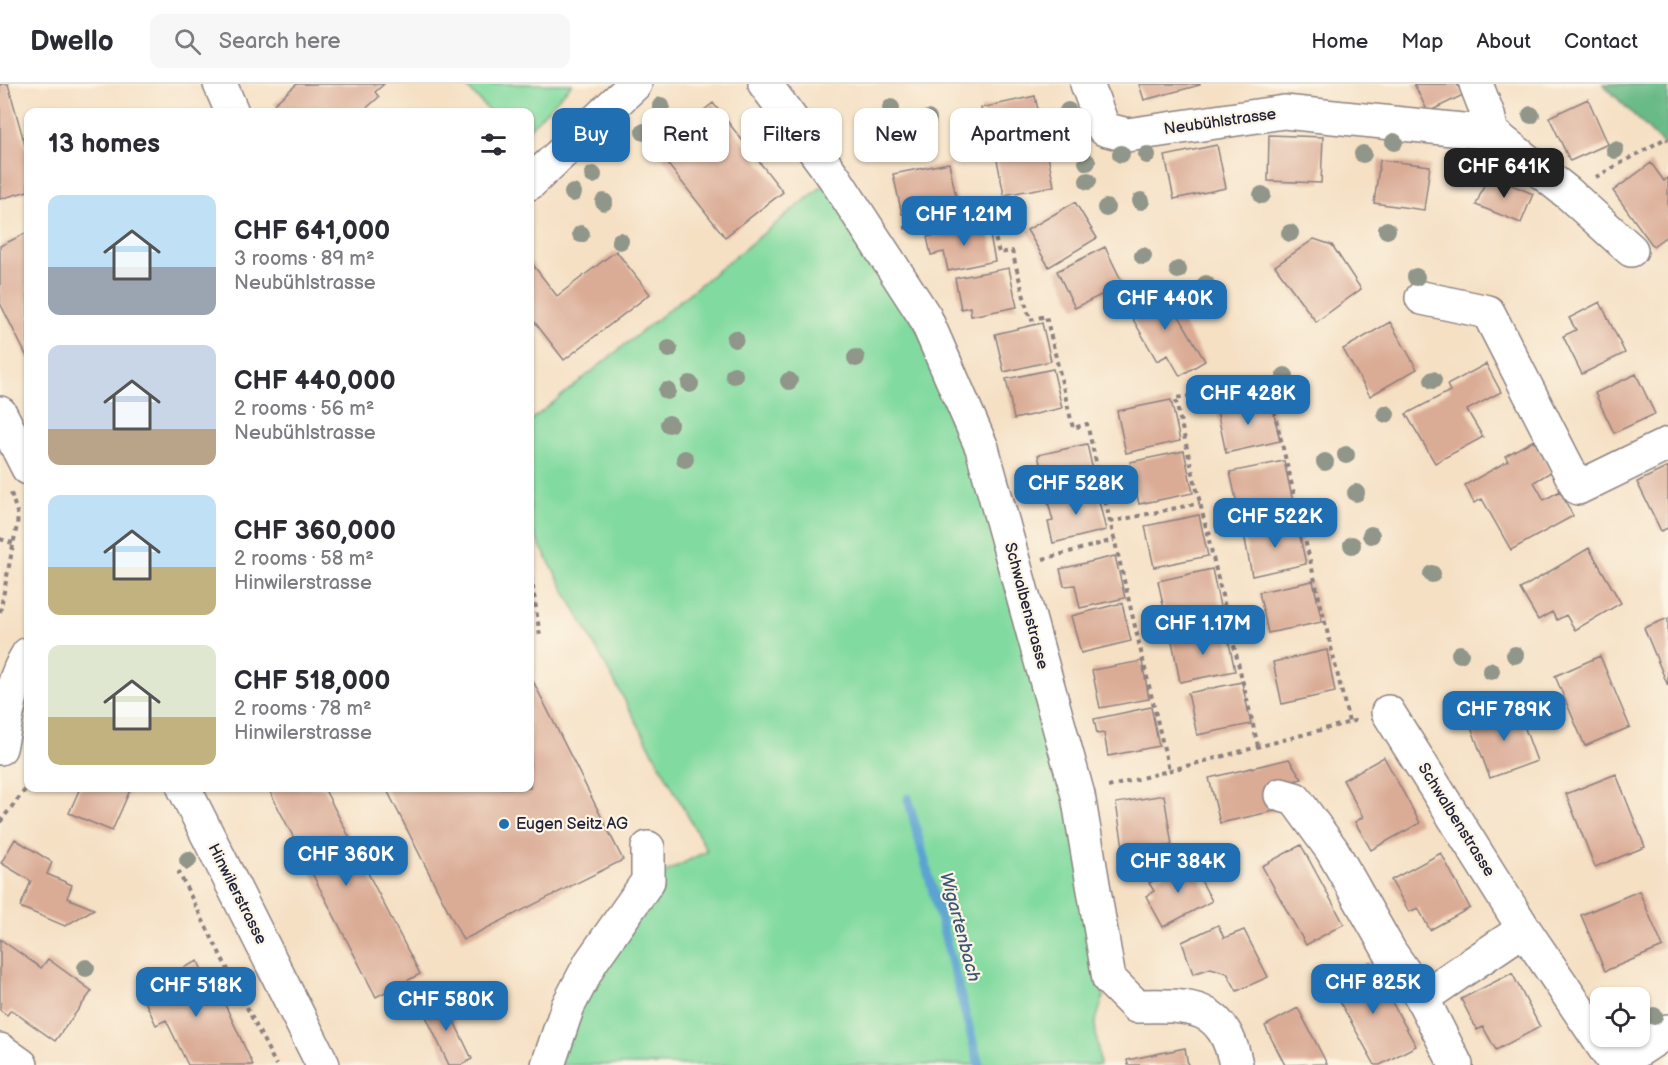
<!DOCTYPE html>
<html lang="en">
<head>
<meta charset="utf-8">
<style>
	:root { --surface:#fff; --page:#f7f7f7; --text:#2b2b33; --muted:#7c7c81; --line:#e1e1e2; --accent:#1f6fb2 }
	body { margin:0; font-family:"Balsamiq Sans",sans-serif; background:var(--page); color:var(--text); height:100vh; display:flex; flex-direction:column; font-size:22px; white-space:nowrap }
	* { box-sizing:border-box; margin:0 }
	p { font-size:20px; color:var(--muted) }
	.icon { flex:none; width:33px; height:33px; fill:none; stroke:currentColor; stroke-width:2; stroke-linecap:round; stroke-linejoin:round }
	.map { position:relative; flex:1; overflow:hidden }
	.drawer { position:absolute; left:24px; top:24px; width:510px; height:684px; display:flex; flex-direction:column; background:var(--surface); border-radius:12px; box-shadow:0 2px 4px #0004 }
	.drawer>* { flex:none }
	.top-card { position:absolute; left:552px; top:24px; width:570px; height:54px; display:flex; gap:12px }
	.buttons { position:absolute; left:1590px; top:903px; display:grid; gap:12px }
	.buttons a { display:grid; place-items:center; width:60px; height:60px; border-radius:12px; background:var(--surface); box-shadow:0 2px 4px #0004; font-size:30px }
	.price { position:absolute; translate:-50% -51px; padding:0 14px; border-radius:12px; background:var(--accent); color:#fff; font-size:20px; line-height:39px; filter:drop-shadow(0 2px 3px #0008) }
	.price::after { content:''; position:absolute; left:50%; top:36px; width:18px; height:14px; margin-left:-9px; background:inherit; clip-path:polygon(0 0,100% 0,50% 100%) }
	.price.on { background:#222; color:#fff }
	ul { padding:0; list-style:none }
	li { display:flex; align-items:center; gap:18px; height:150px; padding:0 24px }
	li span { display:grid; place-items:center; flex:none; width:168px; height:120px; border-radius:12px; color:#555 }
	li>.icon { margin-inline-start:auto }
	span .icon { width:72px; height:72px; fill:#fffc; stroke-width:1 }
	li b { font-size:26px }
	h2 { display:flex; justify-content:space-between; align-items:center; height:72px; padding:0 24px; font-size:26px }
	.pill { padding:0 21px; border-radius:12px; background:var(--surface); box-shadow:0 2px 4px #0004; font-size:21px; line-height:54px }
	.pill.on { background:var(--accent); color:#fff }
	header { display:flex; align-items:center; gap:36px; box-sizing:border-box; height:84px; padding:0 30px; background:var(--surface); border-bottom:2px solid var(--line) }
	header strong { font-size:28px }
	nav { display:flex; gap:33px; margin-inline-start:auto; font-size:21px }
	.search { width:420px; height:54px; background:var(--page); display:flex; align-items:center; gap:15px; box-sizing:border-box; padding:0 21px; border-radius:12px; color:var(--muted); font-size:22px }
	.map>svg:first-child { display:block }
</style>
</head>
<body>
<header>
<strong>Dwello</strong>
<div class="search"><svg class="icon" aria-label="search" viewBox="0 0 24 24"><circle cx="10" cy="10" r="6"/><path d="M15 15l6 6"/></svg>Search here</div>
<nav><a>Home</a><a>Map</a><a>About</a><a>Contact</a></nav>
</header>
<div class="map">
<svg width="1668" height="981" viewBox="0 0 1668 981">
	<rect width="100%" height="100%" fill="#fcf5e5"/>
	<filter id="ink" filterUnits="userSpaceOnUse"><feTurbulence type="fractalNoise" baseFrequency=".0167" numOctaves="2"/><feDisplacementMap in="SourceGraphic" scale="12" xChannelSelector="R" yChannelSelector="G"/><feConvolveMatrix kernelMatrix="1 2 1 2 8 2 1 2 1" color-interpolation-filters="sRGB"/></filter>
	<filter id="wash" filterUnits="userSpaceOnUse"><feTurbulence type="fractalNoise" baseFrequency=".008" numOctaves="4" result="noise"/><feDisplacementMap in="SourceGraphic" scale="24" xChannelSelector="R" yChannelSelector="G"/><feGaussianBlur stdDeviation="1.35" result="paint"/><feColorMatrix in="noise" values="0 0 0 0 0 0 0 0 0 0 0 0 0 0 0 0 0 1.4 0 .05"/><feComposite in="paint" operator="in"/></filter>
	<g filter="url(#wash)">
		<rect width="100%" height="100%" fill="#f5e0c4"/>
		<path fill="#81da9f" stroke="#527e6d" stroke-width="1.5" d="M464,0H572L530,44V28H490Z
			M834,93L982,364L1109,895L1095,940L1100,981H548L648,797L707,767L530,443V337Z"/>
		<path fill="#68ba86" stroke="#456e60" stroke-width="1.5" d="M1603,0H1668V65Z"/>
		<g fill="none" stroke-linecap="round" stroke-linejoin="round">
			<path stroke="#5ba3d1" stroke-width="9" d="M908,714L979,981"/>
		</g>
		<g id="blocks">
			<path fill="#daab95" d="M0,0H8L28,72V107L0,115Z
				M297,0H384L375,8L379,13L362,28H282L274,20Z
				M1139,0H1200V1L1144,16Z
				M1414,0H1457L1463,11L1428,28Z
				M1035,12L1043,49L989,60L981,24Z
				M1588,15L1608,60L1570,77L1549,33Z
				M713,19L783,108L725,153L655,64Z
				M1269,51L1323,53L1321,99L1268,97Z
				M1217,61L1226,104L1174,115L1165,72Z
				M1046,62L1054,102L1004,111L996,71Z
				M1380,76L1430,82L1424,126L1374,119Z
				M949,79L957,118L902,130L893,90Z
				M1651,79L1664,97L1668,93V151L1653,162L1613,107Z
				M1488,91L1533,110L1521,139L1476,121Z
				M1075,118L1097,154L1049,183L1027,146Z
				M988,141L995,177L948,187L944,168L931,171L927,153Z
				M28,148V275L0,219V162Z
				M1314,155L1332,161L1361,205L1316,238L1275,182Z
				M1105,163L1123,200L1075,224L1057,187Z
				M616,167L650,210L564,276L530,232V177L557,212Z
				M1009,184L1017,223L971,232L970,223L961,225L955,194Z
				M1162,203L1205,277L1180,292L1168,271L1157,277L1126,223Z
				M1600,218L1625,269L1582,290L1563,252L1576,246L1569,234Z
				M1390,238L1417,285L1370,312L1343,265Z
				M1042,239L1051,277L1004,288L995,250Z
				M1486,280L1501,308L1467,326L1483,353L1435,379L1406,330L1450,307L1447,301Z
				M1053,285L1062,324L1014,335L1006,295Z
				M1636,290L1655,330L1614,349L1595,309Z
				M1171,316L1180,357L1126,369L1117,327Z
				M1271,316L1280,357L1226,369L1217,327Z
				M1534,356L1551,388L1534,398L1544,416L1560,407L1573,432L1511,466L1482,415L1474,419L1465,401L1508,377L1505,372Z
				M1087,360L1096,400L1041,412L1037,393L1043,392L1038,371Z
				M1184,367L1193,409L1139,420L1130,378Z
				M1284,377L1293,418L1239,429L1230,388Z
				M1668,383V444L1661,447L1637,398Z
				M1096,405L1106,446L1053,459L1048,438L1053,437L1048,418Z
				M1199,431L1208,472L1154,483L1145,442Z
				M1297,439L1306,480L1252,492L1244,450Z
				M1589,464L1621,519L1575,546L1566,531L1557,536L1552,528L1538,536L1520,505Z
				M1115,472L1125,514L1080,524L1075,501L1064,502L1060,485Z
				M1212,485L1221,527L1167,539L1158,497Z
				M1313,497L1322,538L1268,549L1259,508Z
				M1122,519L1131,557L1081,569L1071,532Z
				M1668,534V602L1644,544Z
				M1226,545L1235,587L1180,598L1172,557Z
				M1327,566L1335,608L1282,620L1273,578Z
				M1600,572L1630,643L1585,662L1555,592Z
				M1142,577L1149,615L1100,624L1092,586Z
				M530,591L623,776L463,856L386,704H530Z
				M1242,598L1251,640L1197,651L1188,609Z
				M1151,623L1159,662L1108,672L1104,649L1097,650L1094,635Z
				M1517,623L1537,677L1490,694L1470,640Z
				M1384,673L1420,739L1371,766L1355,738L1363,733L1343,696Z
				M1289,675L1302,695L1270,702L1275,727L1220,739L1209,694Z
				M1616,690L1645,763L1595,783L1566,710Z
				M80,704H131L112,747L69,729Z
				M268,704H324L420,890L376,913Z
				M1164,711L1172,761L1124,769L1116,719Z
				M15,755L52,778L47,790L72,801L67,814L94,825L65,842L20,823L31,797L1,779Z
				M1301,761L1344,840L1306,861L1262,782Z
				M1441,769L1470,824L1430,846L1418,824L1409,828L1391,796Z
				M1190,776L1212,817L1163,843L1146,812L1154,807L1149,799Z
				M1639,807L1663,863L1605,887L1581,831Z
				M1218,841L1224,854L1244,846L1268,893L1237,907L1227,889L1211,884L1193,890L1182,858Z
				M0,855L41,884L48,875L92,907L55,957L11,926L7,931L0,926Z
				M198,877L209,902L215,899L253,981H188L166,936L156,941L139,904Z
				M1370,878L1416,962L1380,981H1375L1330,900Z
				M1512,889L1540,943L1496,966L1483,943L1477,946L1461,915Z
				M442,912L472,975L461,981H449L421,922Z
				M1298,924L1327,980L1285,981L1265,942Z
				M1185,964L1188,981H1128L1127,976Z"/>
		</g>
	</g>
	<g filter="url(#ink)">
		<use href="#blocks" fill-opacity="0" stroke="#8c8180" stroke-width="1.5"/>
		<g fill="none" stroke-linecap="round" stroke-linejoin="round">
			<g stroke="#8c8180" stroke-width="36">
				<path id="minor" d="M220,0L232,28
					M765,0L834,93L925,233L982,364L1078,711L1109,895L1136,922C1190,921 1224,919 1236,981
					M1087,0L1104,45L1127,51L1284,28L1492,49L1568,109L1631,166
					M1476,0L1488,31L1492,49
					M530,99L635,0
					M1422,214L1488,228L1578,404L1668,360
					M1388,628L1524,845L1616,981
					M0,664C8,631 10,599 28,570
					M1281,711L1295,715L1332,766L1390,868L1422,914L1456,981
					M1422,914L1524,845
					M0,966L21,981
					M548,981L568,922L591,878L648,797V764
					M1616,981L1668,947"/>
			</g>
			<g stroke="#8c8180" stroke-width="36">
				<path id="major" d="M0,329L28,384
					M184,704L323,981"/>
			</g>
			<path stroke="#8c8180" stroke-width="4" stroke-dasharray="4.5 4.5" stroke-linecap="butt" d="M1596,93L1666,54L1668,56
				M904,144L988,125L999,169L1012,167L1030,236L1046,232L1073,344L1087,340L1169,686
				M1110,438L1200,419
				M1207,449L1299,430
				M0,455L15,460
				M1043,475L1114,456
				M530,484L540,552
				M0,528L17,441L18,432L11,409
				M1258,662L1175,314L1268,302L1349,638
				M1108,703L1358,636
				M0,738L28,702
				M189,783L179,789L276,981"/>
			<use href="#minor" stroke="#fff" stroke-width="33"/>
			<use href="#major" stroke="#fff" stroke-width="33"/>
		</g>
		<g fill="#909689">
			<circle cx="661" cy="22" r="9"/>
			<circle cx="891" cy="24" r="9"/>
			<circle cx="1068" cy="27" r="9"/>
			<circle cx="1531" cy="31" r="9"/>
			<circle cx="928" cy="35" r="9"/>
			<circle cx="644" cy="48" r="9"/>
			<circle cx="901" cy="51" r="9"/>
			<circle cx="1394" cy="58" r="9"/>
			<circle cx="1066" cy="59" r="9"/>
			<circle cx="1615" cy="66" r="9"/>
			<circle cx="619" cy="67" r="9"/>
			<circle cx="1121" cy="70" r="9"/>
			<circle cx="1363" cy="70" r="9"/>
			<circle cx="1147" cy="71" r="9"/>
			<circle cx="1087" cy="78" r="9"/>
			<circle cx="593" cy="91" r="9"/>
			<circle cx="1088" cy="97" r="9"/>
			<circle cx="573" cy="109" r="9"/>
			<circle cx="1262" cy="111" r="9"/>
			<circle cx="1141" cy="117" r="9"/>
			<circle cx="604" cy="118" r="9"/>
			<circle cx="1106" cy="124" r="9"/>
			<circle cx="1387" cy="146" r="9"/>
			<circle cx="1290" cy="149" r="9"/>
			<circle cx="581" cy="150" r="9"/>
			<circle cx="620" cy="157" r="9"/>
			<circle cx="1143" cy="172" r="9"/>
			<circle cx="1178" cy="186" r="9"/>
			<circle cx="1416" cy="193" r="9"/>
			<circle cx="1206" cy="200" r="9"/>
			<circle cx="1184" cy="212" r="9"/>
			<circle cx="735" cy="255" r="9"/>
			<circle cx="669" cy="265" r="9"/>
			<circle cx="856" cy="274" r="9"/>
			<circle cx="734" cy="291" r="9"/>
			<circle cx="1285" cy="292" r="9"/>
			<circle cx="1433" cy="296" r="9"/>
			<circle cx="789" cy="297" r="9"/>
			<circle cx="690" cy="300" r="9"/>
			<circle cx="667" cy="307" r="9"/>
			<circle cx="1386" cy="330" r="9"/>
			<circle cx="669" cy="340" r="9"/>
			<circle cx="1346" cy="371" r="9"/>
			<circle cx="685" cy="375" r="9"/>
			<circle cx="1325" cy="378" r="9"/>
			<circle cx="1356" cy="409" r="9"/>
			<circle cx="1371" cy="451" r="9"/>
			<circle cx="1352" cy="461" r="9"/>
			<circle cx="1432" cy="490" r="9"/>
			<circle cx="1460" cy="570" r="9"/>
			<circle cx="1515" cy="571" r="9"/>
			<circle cx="1491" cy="587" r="9"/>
			<circle cx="188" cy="776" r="9"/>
			<circle cx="86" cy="884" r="9"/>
			<circle cx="1654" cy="932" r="9"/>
		</g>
	</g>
	<circle fill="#1f6fb2" stroke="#fcf5e5" stroke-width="2" cx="504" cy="740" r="6"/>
	<g text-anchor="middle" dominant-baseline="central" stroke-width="4.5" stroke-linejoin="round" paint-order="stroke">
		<g font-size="16" fill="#22223b" stroke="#fcf5e5">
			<text transform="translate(1220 38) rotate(-8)">Neubühlstrasse</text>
			<text transform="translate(1026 522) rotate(75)">Schwalbenstrasse</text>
			<text transform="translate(1456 736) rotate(58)">Schwalbenstrasse</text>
			<text transform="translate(237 810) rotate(63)">Hinwilerstrasse</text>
		</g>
		<g font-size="16" fill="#22223b" stroke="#fcf5e5" text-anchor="start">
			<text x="516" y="740">Eugen Seitz AG</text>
		</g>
		<g font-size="18" font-style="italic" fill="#395677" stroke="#fcf5e5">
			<text transform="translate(960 843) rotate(75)">Wigartenbach</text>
		</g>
	</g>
</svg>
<div class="buttons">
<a><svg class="icon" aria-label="locate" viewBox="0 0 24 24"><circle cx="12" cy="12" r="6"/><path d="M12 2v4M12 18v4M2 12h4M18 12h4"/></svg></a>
</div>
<b class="price on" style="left:1504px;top:115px">CHF 641K</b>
<b class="price" style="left:964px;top:163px">CHF 1.21M</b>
<b class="price" style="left:1165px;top:247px">CHF 440K</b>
<b class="price" style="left:1248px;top:342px">CHF 428K</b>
<b class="price" style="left:1076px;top:432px">CHF 528K</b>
<b class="price" style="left:1275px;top:465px">CHF 522K</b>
<b class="price" style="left:1203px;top:572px">CHF 1.17M</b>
<b class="price" style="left:1504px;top:658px">CHF 789K</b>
<b class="price" style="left:346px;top:803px">CHF 360K</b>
<b class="price" style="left:1178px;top:810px">CHF 384K</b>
<b class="price" style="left:1373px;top:931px">CHF 825K</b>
<b class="price" style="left:196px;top:934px">CHF 518K</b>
<b class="price" style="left:446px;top:948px">CHF 580K</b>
<div class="top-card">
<a class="pill on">Buy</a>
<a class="pill">Rent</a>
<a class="pill">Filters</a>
<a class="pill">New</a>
<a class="pill">Apartment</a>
</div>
<section class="drawer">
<h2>13 homes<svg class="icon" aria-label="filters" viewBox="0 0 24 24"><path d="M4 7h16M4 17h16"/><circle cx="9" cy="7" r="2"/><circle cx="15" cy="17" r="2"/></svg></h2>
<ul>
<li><span style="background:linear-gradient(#bfe0f5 60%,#9aa5b1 0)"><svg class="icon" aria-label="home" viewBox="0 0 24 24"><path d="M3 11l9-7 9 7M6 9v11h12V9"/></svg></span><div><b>CHF 641,000</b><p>3 rooms · 89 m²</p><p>Neubühlstrasse</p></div></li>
<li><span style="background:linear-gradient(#c9d6e8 70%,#b9a48a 0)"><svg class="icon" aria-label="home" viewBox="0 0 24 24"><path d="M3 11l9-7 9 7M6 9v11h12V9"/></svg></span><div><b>CHF 440,000</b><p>2 rooms · 56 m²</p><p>Neubühlstrasse</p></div></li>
<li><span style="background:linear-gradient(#bfe0f5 60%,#c2b280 0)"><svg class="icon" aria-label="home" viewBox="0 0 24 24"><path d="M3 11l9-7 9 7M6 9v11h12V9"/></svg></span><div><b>CHF 360,000</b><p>2 rooms · 58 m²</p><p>Hinwilerstrasse</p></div></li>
<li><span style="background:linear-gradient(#dfe7d0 60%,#c2b280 0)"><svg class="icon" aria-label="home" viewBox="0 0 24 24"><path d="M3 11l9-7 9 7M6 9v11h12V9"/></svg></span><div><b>CHF 518,000</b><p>2 rooms · 78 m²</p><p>Hinwilerstrasse</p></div></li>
</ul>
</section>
</div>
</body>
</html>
